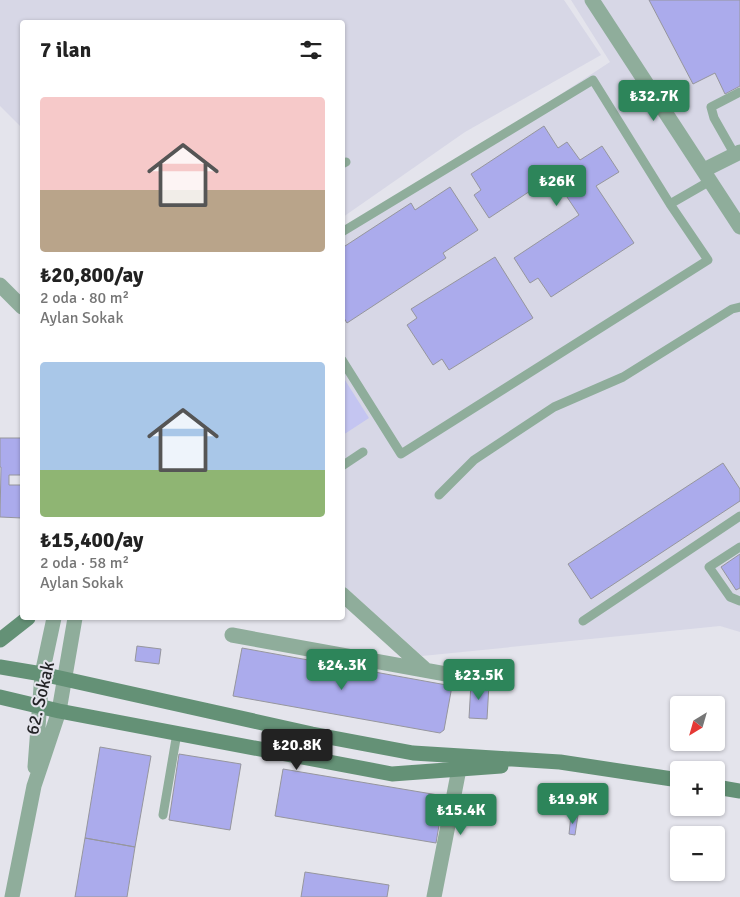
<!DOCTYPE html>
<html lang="tr">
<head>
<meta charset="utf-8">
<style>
	:root { --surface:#fff; --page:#f6f6f6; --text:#222; --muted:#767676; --accent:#2d855a }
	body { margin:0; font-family:Signika,sans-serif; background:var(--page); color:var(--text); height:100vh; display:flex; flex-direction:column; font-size:19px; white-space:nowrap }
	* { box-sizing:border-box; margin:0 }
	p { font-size:16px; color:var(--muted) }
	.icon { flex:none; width:28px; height:28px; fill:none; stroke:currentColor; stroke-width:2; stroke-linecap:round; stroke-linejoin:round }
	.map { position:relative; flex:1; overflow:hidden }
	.drawer { position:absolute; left:20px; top:20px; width:325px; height:600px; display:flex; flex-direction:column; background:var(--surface); border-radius:5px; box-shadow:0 1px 4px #0004 }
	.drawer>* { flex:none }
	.needle { width:32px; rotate:217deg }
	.buttons { position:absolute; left:670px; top:696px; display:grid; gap:10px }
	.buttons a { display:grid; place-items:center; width:55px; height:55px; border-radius:5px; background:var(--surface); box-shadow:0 1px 4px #0004; font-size:25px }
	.price { position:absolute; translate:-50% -42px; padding:0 11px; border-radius:5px; background:var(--accent); color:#fff; font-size:16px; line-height:32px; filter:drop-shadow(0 1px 2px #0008) }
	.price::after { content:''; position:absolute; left:50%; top:30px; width:15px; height:11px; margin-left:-8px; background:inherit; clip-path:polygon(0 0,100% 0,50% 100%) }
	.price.active { background:#222; color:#fff }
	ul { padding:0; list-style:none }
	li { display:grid; align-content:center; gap:10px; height:265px; padding:0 20px }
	li span { display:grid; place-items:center; height:155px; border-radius:5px; color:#555 }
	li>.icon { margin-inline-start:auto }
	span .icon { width:90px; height:90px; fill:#fffc; stroke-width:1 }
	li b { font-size:21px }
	h2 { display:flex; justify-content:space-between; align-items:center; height:60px; padding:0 20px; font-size:21px }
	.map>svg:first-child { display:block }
</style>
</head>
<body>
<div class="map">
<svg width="740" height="897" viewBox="0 0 740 897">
	<rect width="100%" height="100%" fill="#e4e4ec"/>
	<path fill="#d7d7e6" d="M0,0H564L601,55L465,132L343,217L342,22H22V128L0,106Z
		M571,0H740V632L720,626L422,656L343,585L342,237L610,62Z"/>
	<path fill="#c4c5f1" d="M343,377L369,418L343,435H342Z"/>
	<path fill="#ababec" stroke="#96969d" d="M649,0H740V86L725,94L715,73L693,84Z
		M544,126L558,148L567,142L580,160L602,146L619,172L596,186L634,243L551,297L538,278L530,283L514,258L579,215L553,176L489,218L474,195L481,190L471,174Z
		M450,187L478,230L443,253L446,258L347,323L342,315V248L411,203L415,210Z
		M495,257L533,318L449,370L442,359L433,365L407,325L417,318L411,309Z
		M0,438H22V475H9V485H22V518L0,517L1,467H0Z
		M723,463L740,489V501L591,599L568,564Z
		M740,554V588L736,590L721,567Z
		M137,646L161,649L159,664L135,661Z
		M242,648L452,686L444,730L440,733L233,696Z
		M471,683L489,684L487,719L469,718Z
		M100,747L151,756L135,847L85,838Z
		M179,754L241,764L230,830L169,820Z
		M283,769L444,796L436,843L275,816Z
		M571,815H578L575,835L569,834Z
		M85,838L135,847L127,897H75Z
		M305,872L389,885L387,897H301Z"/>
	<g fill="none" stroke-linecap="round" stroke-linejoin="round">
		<path stroke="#8fad9b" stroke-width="9" d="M735,155L714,118L711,107L740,92
			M342,164L346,162
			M670,204L710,181
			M342,232L593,80L670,204L708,260L401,454L342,360
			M342,466L363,452
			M439,495L474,460L554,407L623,377L732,309L740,307
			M740,547L709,567L730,597L740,601
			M583,621L740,516
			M163,815L177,733"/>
		<path stroke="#8fad9b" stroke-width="15" d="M592,0L740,227
			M704,170L740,152
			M0,285L22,307
			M342,594L426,670
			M232,635L457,676
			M35,767L42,674L54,618
			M12,897L34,786L59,711L75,618
			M434,897L459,769"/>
		<path stroke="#649176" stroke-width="15" d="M0,640L28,618
			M0,667L42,674L312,734L413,753L560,762L679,780
			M0,697L59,711L392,774L501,766
			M716,787L740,791"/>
	</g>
	<g text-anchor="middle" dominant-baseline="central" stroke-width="4" stroke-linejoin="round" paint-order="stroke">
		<g font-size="18" fill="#242427" stroke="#e4e4ec">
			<text transform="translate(40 698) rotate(-77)">62. Sokak</text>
		</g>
	</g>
</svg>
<div class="buttons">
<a><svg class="needle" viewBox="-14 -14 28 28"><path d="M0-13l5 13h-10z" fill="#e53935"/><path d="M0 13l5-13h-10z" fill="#767676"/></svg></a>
<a>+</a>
<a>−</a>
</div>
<b class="price" style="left:654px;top:122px">₺32.7K</b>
<b class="price" style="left:557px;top:207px">₺26K</b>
<b class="price" style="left:342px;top:691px">₺24.3K</b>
<b class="price" style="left:479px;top:701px">₺23.5K</b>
<b class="price active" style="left:297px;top:771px">₺20.8K</b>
<b class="price" style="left:573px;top:825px">₺19.9K</b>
<b class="price" style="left:461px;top:836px">₺15.4K</b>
<section class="drawer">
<h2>7 ilan<svg class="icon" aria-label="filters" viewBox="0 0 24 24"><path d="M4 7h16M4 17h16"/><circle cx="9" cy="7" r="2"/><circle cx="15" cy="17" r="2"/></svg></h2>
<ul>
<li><span style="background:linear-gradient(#f6c9c9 60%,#b9a48a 0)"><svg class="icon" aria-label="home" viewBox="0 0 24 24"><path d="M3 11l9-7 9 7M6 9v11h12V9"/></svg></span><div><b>₺20,800/ay</b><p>2 oda · 80 m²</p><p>Aylan Sokak</p></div></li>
<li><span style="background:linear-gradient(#a9c7e8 70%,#8fb573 0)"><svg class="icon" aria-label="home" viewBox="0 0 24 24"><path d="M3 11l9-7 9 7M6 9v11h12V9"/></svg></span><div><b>₺15,400/ay</b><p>2 oda · 58 m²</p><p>Aylan Sokak</p></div></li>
</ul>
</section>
</div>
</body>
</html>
